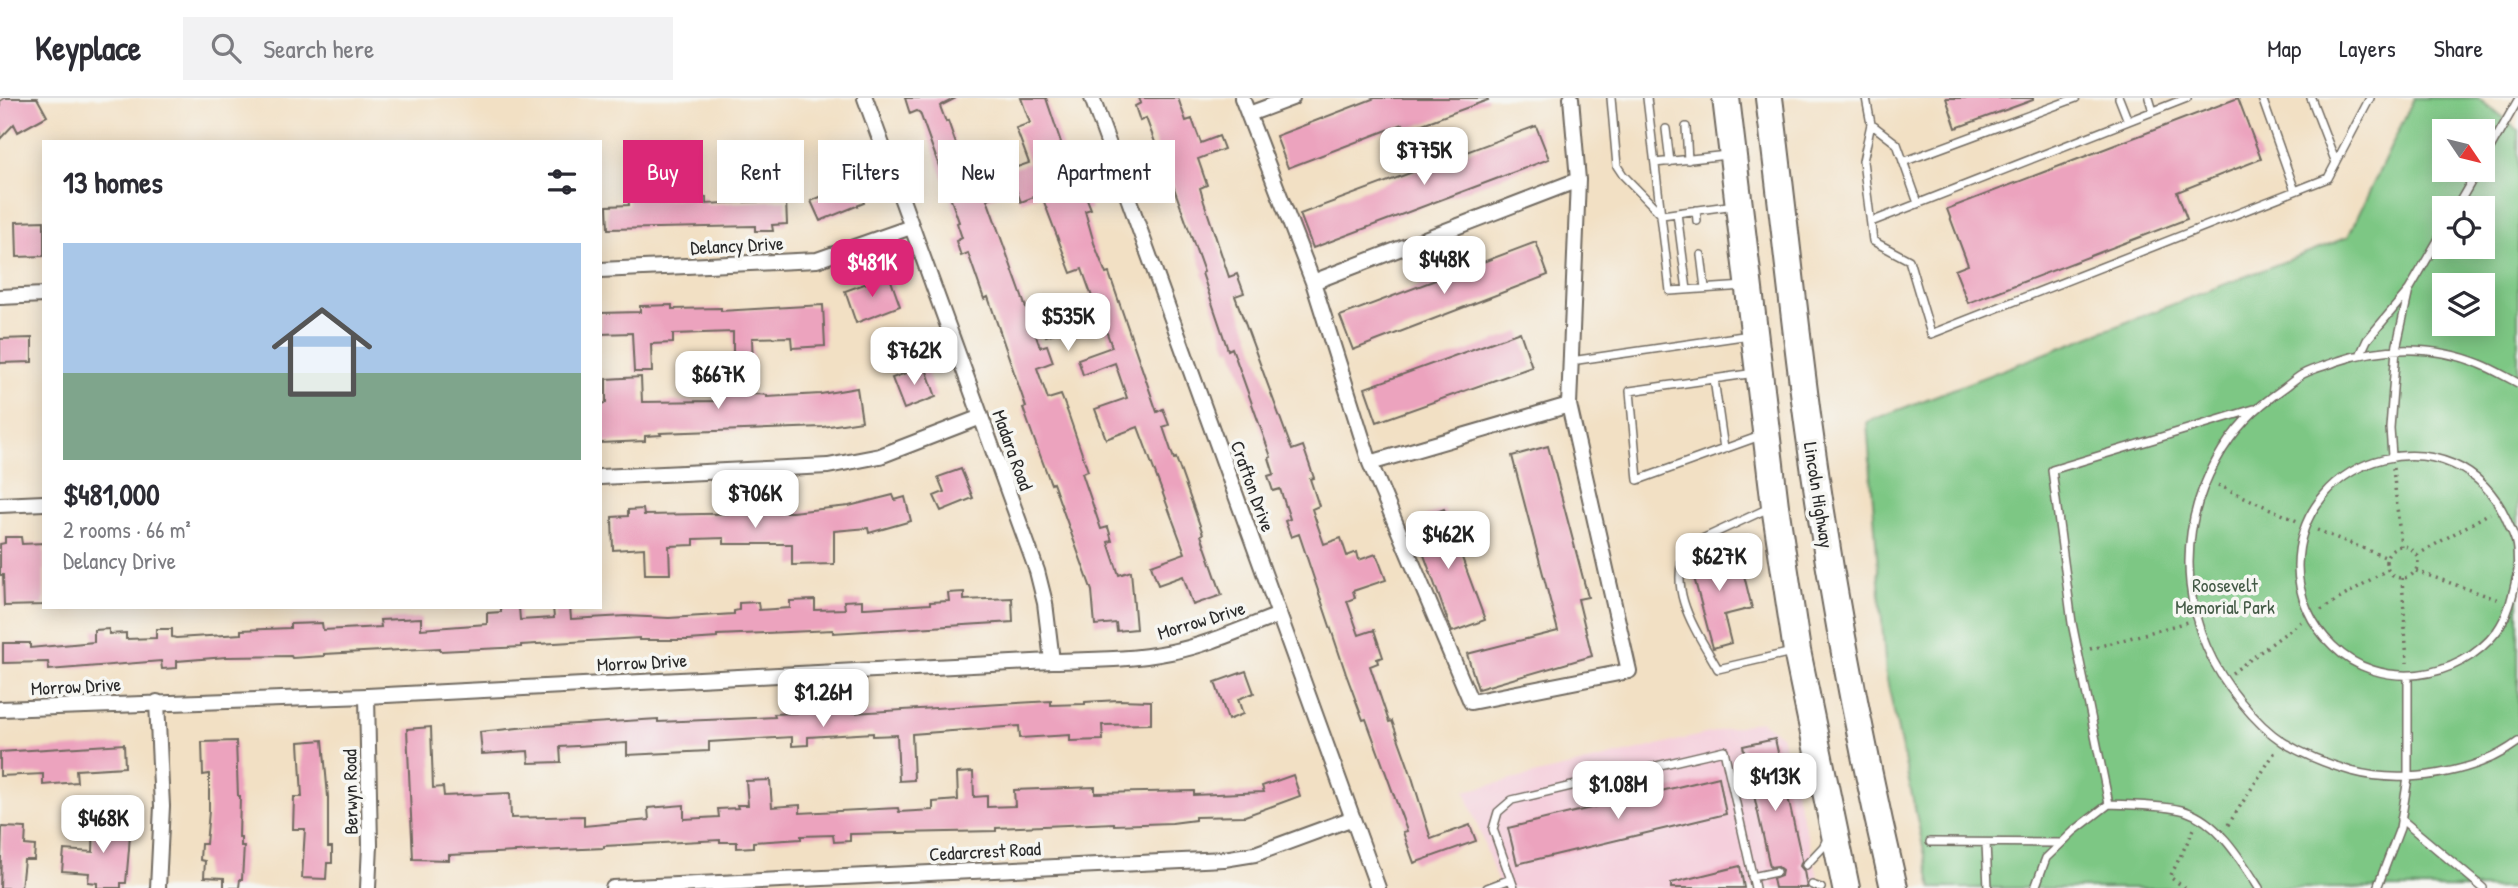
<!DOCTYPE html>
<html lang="en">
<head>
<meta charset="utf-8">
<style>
	:root { --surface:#fff; --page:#f2f2f3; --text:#2b2b33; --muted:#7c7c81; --line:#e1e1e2; --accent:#db2777 }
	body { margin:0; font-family:"Patrick Hand",sans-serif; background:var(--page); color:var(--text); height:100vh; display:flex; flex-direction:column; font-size:26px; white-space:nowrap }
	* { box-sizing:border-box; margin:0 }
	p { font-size:23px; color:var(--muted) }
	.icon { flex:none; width:38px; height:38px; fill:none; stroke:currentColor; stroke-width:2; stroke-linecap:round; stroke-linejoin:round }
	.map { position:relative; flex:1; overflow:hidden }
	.drawer { position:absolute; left:42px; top:42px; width:560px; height:469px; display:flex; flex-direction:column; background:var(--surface); border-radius:0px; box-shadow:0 4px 18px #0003 }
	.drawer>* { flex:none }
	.top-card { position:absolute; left:623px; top:42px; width:665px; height:63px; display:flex; gap:14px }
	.needle { width:46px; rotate:125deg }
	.controls { position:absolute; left:2432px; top:21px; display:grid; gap:14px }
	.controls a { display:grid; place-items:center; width:63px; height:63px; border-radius:0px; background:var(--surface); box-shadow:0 4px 18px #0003; font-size:35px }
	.price { position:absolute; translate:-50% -60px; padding:0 16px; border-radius:14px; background:#fff; color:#222; font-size:23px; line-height:46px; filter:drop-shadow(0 2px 4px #0008) }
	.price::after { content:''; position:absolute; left:50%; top:42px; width:21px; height:16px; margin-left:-10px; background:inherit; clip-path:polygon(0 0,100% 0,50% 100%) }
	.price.current { background:var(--accent); color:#fff }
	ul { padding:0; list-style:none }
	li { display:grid; align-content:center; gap:14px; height:371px; padding:0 21px }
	li span { display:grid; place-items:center; height:217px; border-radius:0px; color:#555 }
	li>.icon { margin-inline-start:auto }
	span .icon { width:126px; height:126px; fill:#fffc; stroke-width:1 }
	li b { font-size:30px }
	h2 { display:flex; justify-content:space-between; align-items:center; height:84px; padding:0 21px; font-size:30px }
	.tag { padding:0 24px; border-radius:0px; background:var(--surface); box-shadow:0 4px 18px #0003; font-size:24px; line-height:63px }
	.tag.current { background:var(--accent); color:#fff }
	header { display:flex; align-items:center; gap:42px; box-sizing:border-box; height:98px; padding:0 35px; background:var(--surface); border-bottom:2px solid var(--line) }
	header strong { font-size:33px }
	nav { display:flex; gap:38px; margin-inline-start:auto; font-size:24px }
	.search { width:490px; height:63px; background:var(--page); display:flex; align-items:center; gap:18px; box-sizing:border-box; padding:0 24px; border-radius:0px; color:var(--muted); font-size:26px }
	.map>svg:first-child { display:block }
</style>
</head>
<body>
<header>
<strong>Keyplace</strong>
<div class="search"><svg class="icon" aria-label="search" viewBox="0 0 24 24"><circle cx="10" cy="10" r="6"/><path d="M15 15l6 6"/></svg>Search here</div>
<nav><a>Map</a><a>Layers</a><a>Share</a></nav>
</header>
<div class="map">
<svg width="2518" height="790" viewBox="0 0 2518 790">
	<rect width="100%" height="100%" fill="#f6f6f2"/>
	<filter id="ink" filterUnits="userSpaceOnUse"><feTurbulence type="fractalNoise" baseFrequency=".0143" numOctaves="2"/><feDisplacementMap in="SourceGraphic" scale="14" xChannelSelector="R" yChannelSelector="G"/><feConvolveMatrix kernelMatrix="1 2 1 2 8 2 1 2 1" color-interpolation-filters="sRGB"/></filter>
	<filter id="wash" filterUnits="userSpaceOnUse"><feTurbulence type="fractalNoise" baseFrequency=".00686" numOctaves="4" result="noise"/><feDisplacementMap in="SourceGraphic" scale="28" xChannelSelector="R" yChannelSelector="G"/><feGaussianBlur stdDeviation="1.57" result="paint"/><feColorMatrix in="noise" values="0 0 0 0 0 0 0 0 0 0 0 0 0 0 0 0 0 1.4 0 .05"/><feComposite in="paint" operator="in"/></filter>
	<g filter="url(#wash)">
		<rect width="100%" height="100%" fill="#f2e0c4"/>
		<path fill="#f5cfdc" d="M1760,623L1781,637L1821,790H1500L1465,693Z"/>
		<path fill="#7dc784" stroke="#547958" stroke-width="2" fill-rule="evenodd" d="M2414,0H2478L2518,32V790H1932L1886,577L1867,324L2348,139ZM2445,33H2483V72H2445ZM2445,110H2483V149H2445ZM2445,187H2483V226H2445Z"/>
		<g id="blocks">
			<path fill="#eca3be" d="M5,0H37L47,18L18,34L14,26L0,41V3Z
				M905,0H956L940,8L946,24L948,23L964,69L973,66L979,82L1029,65L1016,30L1030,25L1021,0H1046L1079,98L1085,96L1091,111L1085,113L1094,145L1106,176L1109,175L1157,314L1163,311L1169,327L1163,329L1174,361L1176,360L1203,436L1201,437L1222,497L1193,507L1183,478L1158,487L1151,467L1185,455L1138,329L1106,341L1095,311L1127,300L1115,265L1083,277L1078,261L1112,249L1101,219L1046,238L1041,226L1086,210L1084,202L1092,199L1082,171L1071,175L1041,96L1021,104L1016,91L987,101L1040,249L1047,247L1053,264L1037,270L1048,301L1061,297L1068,315L1088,373L1082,375L1101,431L1108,429L1112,443L1108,444L1119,477L1131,473L1136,531L1117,533L1116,525L1095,527L1092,493L1053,385L1051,386L1034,341L1023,310L1026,309L988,199L984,201L968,155L961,158L956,143L962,140L957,125L959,124L920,15L917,13L910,16Z
				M1139,0H1178L1186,23L1192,21L1201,45L1219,38L1224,51L1198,61L1207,87L1200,90L1204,104L1229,179L1237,176L1244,195L1235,198L1292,352L1303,348L1314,380L1310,381L1319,408L1312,411L1324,446L1341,440L1347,458L1357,454L1359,462L1376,456L1379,463L1386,482L1353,493L1355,500L1347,503L1359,537L1374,532L1383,559L1377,561L1378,565L1370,568L1389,624L1392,623L1411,676L1431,741L1470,727L1476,743L1414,765L1403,734L1407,733L1366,621L1363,622L1346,576L1299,436L1291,439L1285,423L1290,421L1280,391L1273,393L1268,378L1274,376L1269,360L1271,359L1232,250L1228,252L1202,175L1204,174L1165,65L1163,66L1146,20L1140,23L1135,8L1141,5Z
				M1375,0H1487L1488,2L1406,32L1403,26L1288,70L1276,38Z
				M1946,0H2033V2L1956,30Z
				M2238,0L2261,61L2177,94L2187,121L1968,205L1955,172L1968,167L1947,111Z
				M1536,28L1549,61L1313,150L1300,116Z
				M853,75L864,105L820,123L811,103L834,93L830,84Z
				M659,97V102L706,99V106L786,102L787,126L772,127L773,133H755V128L608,131L607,108L629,107L628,98Z
				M44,123V158L17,159L16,124Z
				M1536,144L1548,177L1353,252L1340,218Z
				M889,177L900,208L856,225L845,193Z
				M672,207V211L721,210V213L823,207L825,248L792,250L791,239L752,240L753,269H733V234L673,236V245L651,246L652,274H634L632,235L600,236V215L640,214V208Z
				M1520,234L1532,269L1377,324L1365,290Z
				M32,240V264L0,265V241Z
				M925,268L936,299L904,311L892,280Z
				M741,272L742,297L757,296L767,297V299L821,296L857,290L862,323L823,329L660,335L661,337L645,338V343L600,345V306L606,305V281L641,279L642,304L719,303L717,273Z
				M1548,348L1588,499L1578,501L1592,558L1478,591L1467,556L1558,533L1512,358Z
				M961,371L973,400L941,413L934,398L944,394L938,379Z
				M893,397L895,402L905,399L911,423L869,435L868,430L834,433V466L792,467V446H724V440L694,441V447L669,448L670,476H645L644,450L613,452L612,419L628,418V412L643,411L644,417L760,415L759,406L775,405L776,414H792L849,408Z
				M1444,411L1485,522L1452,534L1412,424Z
				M5,439H21L22,446L44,445V507L4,508L3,477H0V446L5,445Z
				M1709,451L1713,468L1740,461L1752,510L1724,517L1731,545L1713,550L1689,461L1691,456Z
				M964,494V502L1012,500L1013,524L833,535V532L717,537V540L688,542H639V540L521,547V549L440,553V550L324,556V558L292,560L291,558L226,559L177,563V570L162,571L161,563L49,572L48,564L3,565V545H30V550L94,544V532L109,531V536L126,535V541L156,540V531H172V539L176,540L241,536V532L290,530V526L322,525L323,532L381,529L380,522L421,520V531L487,526V515L501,514V509H519L520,522L554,520L553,509H570L571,521L626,518L669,520L734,516V513L739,512V505L758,504L759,512L790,510V503L815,502V512L845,511L844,503L862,502V510H865L930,506V504L949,503L948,495Z
				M1246,573L1254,595L1238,601L1243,616L1228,622L1215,584Z
				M1118,602L1151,603V626L1102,627L1103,642L1070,643V637L1020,640L1019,628L912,636L914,682L899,683L897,637L873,638V635L808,639V647L792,648V639L709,644V653L627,657V645L560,649L561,664L529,665L528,653L482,656L480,634L527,629L658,621V624L775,619L774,616L854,612V615L1051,603V607L1085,606V604Z
				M431,629L433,690L443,689L444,698L510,695L511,720L584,718V728L649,722L648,710L684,707V721L719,719L718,711L738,710L737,707H748L746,683L770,682L772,709L800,707V715L898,710L899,714L933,712V704L958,702L957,675L973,674L974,699L987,698V709L1015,708L1014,692L1095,689V695L1194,693V697L1264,694L1262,688L1293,677L1300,698L1245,718L1195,719V722L1172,725L1114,727V725L996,730V733L850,736V743L834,744L833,737L801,738V741L753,744V749L737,750V744H720V742L604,748V750L449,757V762L413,761L407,631Z
				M1775,641L1802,762L1800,768L1804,773L1807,790H1775L1773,781L1781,778L1782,772L1777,768L1770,769L1743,648Z
				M323,642L328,699V749H332V765H327L326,781L302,780L305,731H293L294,699H302L299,644Z
				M236,643L238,698H240L239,740H241V748H244L242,781H240L239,790H224V780L204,779L205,763L200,762L201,746H206L209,713V676L203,677L202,644Z
				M124,646L125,669L76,672L77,684L43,687V676L0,678V654Z
				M1719,679L1726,716L1517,766L1508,730Z
				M94,719L125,720L124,735H130L129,751L126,785H121V790H97V785L88,784L89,775L62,773L64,752L93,754Z
				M2,729L26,730L25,747L35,748L34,762H24L21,790H0Z
				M1740,768L1744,790H1671V785Z"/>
		</g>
	</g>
	<g filter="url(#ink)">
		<use href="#blocks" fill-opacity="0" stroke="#716a61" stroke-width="2"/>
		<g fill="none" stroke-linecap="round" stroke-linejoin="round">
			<g stroke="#716a61" stroke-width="10">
				<path id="lane" d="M1611,0L1617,68L1623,77L1661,116
					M1647,0L1670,193L1745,188
					M1866,0L1871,26L1863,63L1873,143L1909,162L1931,236L2328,80L2370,0
					M2119,0L2128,23
					M2149,0L2153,13
					M2262,0L2295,93
					M2311,0L2336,65
					M1871,26L1897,46L1918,105
					M1686,29L1688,62
					M1666,31L1670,64
					M2483,63L2518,2
					M1903,64L2076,0
					M1655,65L1727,57
					M2456,110L2478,72
					M1696,112L1697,123
					M1677,115L1687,192
					M1662,117L1735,107
					M1871,124L2187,0
					M1701,157L1705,190
					M2361,255L2367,242L2409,192L2445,130
					M1571,263L1750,237
					M1755,275L1630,293L1638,382L1763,337
					M1714,281L1724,351
					M2518,285C2506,279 2493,271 2480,266C2434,247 2382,248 2335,264C2325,268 2315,270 2305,275C2298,278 2291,285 2284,290C2254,311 2234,330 2216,363C2172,442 2183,535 2241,604C2253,619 2266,633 2283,644C2304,657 2327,666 2351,673C2402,687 2475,676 2518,644
					M2392,358L2390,330L2396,251L2409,192
					M1771,409L1687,448C1666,493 1696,532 1718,571L1792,554
					M2518,471C2517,462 2518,453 2516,445C2514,436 2509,428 2506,420C2457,313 2299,353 2298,468C2298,498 2311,527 2333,548C2379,594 2459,583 2497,533C2510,515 2513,494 2518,473
					M2109,706L2072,525L2052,372L2254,311
					M2401,721L2483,790
					M1930,744L2061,745
					M1986,745L1988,790
					M1806,767L1823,749L1827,741
					M1752,779L1776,774
					M1812,787L1821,790
					M1487,790L1511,781
					M1514,790L1493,731L1498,714L1512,702L1724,652L1755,790
					M2035,790L2046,760L2074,733L2109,706C2130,707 2166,707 2185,713C2219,724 2241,762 2259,790
					M2377,790L2400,730L2408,680V578"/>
			</g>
			<g stroke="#716a61" stroke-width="18">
				<path id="street" d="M865,0L1037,473L1045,505L1052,563
					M1092,0L1378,790
					M1242,0L1313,184L1370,365L1471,604L1629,573L1569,307
					M1249,16L1292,0
					M600,172L817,162L911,129
					M1313,184L1578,82
					M0,199L44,197
					M1370,365L1569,307L1578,82L1571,0
					M600,379L828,368L880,358L981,319
					M0,407L44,405
					M367,598L370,747L368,790
					M157,604L162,708L158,790
					M0,611L367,598L1052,563C1092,562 1132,562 1171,554C1208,547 1244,530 1279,517
					M613,790L1224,761L1255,756L1353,720"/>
			</g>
			<g stroke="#716a61" stroke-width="30">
				<path id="highway" d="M1726,0L1775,408L1797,553L1846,790
					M1769,0C1783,110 1794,221 1809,332C1830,486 1859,639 1894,790"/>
			</g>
			<path stroke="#716a61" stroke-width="3.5" stroke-dasharray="2 5" stroke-linecap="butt" d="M2393,370L2401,448
				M2218,387L2297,423
				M2317,432L2387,460
				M2386 464a16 16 0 1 1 32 0a16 16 0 1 1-32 0Z
				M2417,457L2490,415
				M2416,473L2499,502
				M2402,480L2407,565
				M2321,512L2388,471
				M2090,551L2187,524
				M2232,575L2302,523
				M2228,727L2277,651
				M2185,790L2170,779L2195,729"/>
			<use href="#lane" stroke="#fff" stroke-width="7"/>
			<use href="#street" stroke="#fff" stroke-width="14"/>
			<use href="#highway" stroke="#fff" stroke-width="26"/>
		</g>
	</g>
	<g text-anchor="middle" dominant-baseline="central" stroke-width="7" stroke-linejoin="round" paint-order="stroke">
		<g font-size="19" fill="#2b2b2b" stroke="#f6f6f2">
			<text transform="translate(737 147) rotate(-3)">Delancy Drive</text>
			<text transform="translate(1013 352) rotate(70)">Madara Road</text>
			<text transform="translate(1253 388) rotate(70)">Crafton Drive</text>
			<text transform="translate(1819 397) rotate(81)">Lincoln Highway</text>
			<text transform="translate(1201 522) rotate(-17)">Morrow Drive</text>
			<text transform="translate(642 564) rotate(-3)">Morrow Drive</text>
			<text transform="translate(76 588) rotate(-3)">Morrow Drive</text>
			<text transform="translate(350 694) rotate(-91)">Berwyn Road</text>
			<text transform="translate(985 753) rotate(-3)">Cedarcrest Road</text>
		</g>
		<g font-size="19" fill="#445a46" stroke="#f6f6f2">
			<text x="2225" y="487">Roosevelt<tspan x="2225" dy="22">Memorial Park</tspan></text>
		</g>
	</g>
</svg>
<div class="controls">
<a><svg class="needle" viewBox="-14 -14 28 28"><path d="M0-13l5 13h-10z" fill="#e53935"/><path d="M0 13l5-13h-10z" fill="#7c7c81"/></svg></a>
<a><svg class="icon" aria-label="locate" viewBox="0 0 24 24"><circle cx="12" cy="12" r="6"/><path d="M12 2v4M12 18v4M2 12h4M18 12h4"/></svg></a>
<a><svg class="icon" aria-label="layers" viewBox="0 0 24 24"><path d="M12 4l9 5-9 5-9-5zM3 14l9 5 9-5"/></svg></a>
</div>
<b class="price" style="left:1424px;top:89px">$775K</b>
<b class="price" style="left:1444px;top:198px">$448K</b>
<b class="price current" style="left:872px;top:201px">$481K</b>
<b class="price" style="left:1068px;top:255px">$535K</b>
<b class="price" style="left:914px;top:289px">$762K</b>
<b class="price" style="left:718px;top:313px">$667K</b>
<b class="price" style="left:755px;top:432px">$706K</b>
<b class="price" style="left:1448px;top:473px">$462K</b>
<b class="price" style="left:1719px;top:495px">$627K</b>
<b class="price" style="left:823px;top:631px">$1.26M</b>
<b class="price" style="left:1775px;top:715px">$413K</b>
<b class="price" style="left:1618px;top:723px">$1.08M</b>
<b class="price" style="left:103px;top:757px">$468K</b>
<div class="top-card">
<a class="tag current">Buy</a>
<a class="tag">Rent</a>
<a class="tag">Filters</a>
<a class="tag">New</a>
<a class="tag">Apartment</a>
</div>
<section class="drawer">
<h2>13 homes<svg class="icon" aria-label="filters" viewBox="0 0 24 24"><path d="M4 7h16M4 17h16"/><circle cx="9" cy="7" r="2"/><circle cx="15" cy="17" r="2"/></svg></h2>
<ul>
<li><span style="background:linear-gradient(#a9c7e8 60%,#7fa58c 0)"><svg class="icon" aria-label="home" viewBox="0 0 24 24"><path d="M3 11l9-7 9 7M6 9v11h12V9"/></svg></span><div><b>$481,000</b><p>2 rooms · 66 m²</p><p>Delancy Drive</p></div></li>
</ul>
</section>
</div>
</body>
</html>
